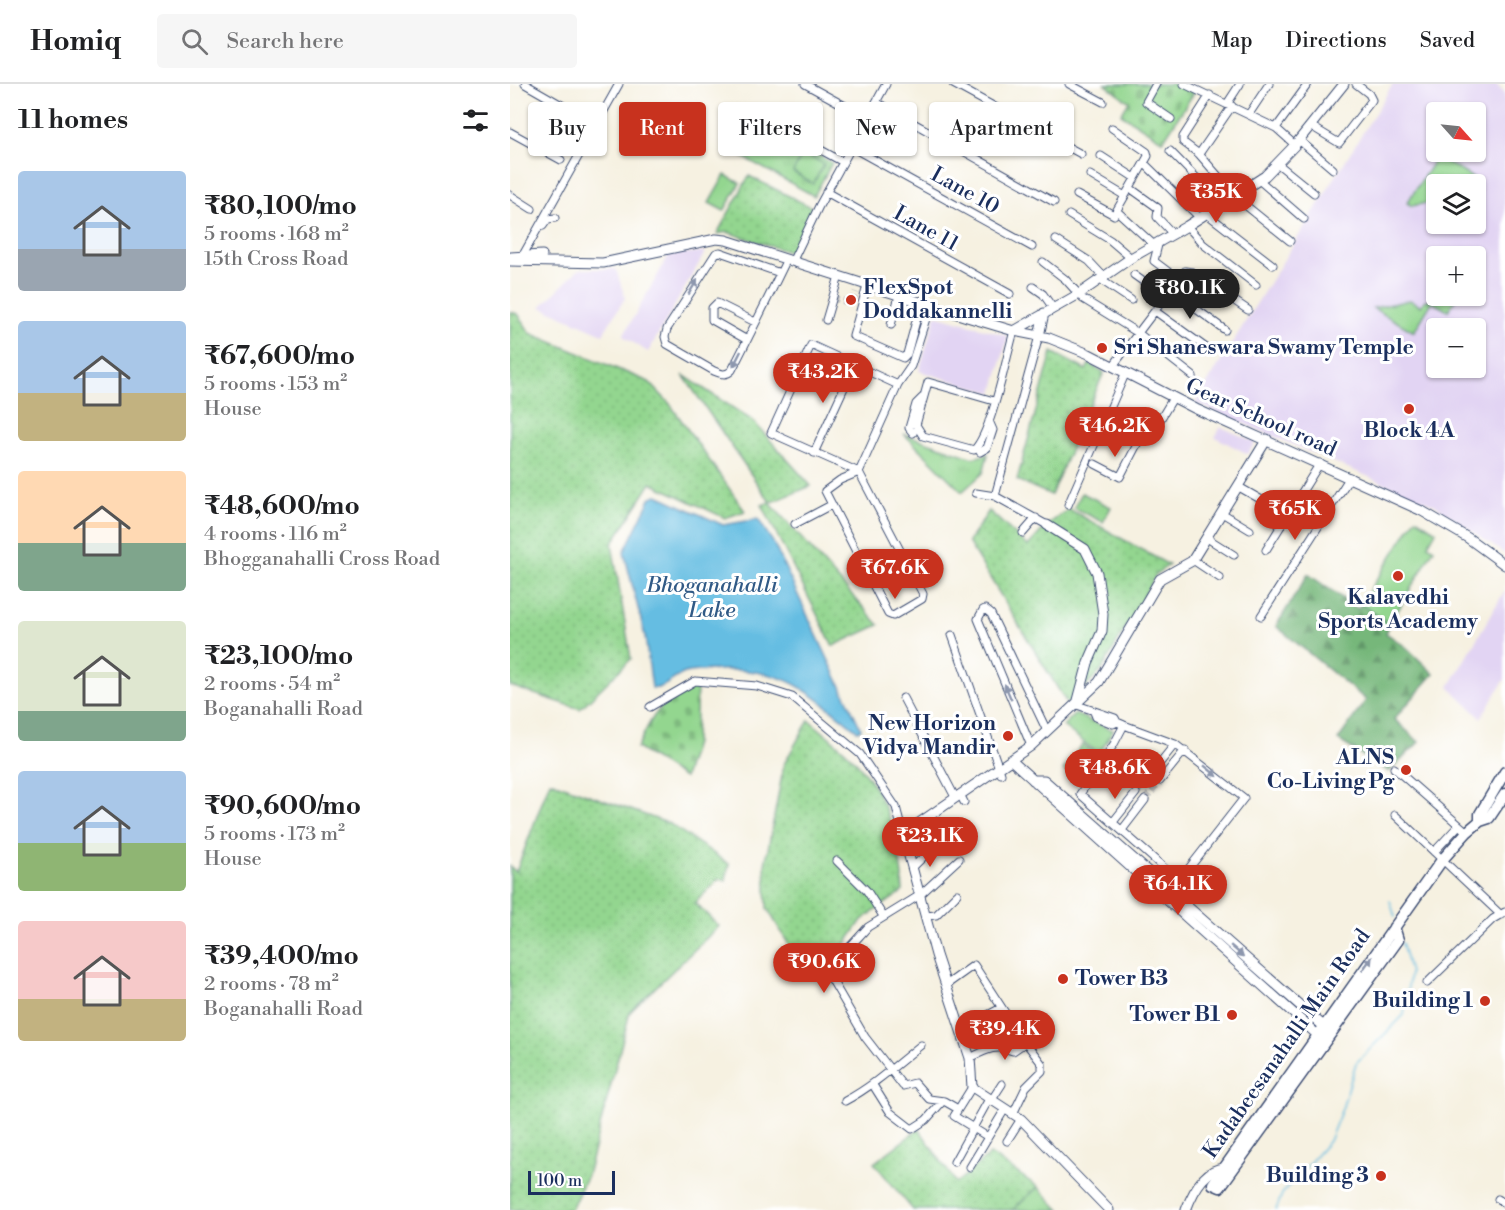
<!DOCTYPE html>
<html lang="en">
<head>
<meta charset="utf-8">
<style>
	:root { --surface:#fff; --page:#f6f6f6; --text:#202124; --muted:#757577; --line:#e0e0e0; --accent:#c8321e }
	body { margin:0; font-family:"Libre Bodoni",serif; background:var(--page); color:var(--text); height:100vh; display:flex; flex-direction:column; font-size:22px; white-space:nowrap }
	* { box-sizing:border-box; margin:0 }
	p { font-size:20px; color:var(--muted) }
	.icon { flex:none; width:33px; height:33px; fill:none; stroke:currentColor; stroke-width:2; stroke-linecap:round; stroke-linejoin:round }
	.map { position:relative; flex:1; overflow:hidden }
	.side { display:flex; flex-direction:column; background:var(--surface); width:510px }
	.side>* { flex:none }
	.top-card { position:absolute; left:18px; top:18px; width:570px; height:54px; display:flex; gap:12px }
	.needle { width:39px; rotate:117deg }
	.fabs { position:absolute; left:916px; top:18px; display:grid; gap:12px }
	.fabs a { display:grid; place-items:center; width:60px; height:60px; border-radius:6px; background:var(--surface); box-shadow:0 2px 4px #0004; font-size:30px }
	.scale { position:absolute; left:18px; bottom:15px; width:87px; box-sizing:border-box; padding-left:6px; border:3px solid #1b2f5e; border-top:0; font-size:16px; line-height:21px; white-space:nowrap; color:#1b2f5e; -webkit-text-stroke:4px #fff; paint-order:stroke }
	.price { position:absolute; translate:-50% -51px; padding:0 14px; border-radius:21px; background:var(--accent); color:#fff; font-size:20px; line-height:39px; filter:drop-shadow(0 2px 3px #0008) }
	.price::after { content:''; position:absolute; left:50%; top:36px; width:18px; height:14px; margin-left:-9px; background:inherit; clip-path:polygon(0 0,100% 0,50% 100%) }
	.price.current { background:#222; color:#fff }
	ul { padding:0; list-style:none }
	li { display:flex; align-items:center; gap:18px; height:150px; padding:0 18px }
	li span { display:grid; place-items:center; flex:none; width:168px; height:120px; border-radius:6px; color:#555 }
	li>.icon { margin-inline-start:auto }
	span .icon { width:72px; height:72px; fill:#fffc; stroke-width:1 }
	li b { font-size:26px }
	h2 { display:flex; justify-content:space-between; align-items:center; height:72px; padding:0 18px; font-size:26px }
	.tag { padding:0 21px; border-radius:6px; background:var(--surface); box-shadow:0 2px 4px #0004; font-size:21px; line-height:54px }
	.tag.current { background:var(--accent); color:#fff }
	header { display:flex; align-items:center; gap:36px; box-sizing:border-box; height:84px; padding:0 30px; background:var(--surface); border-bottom:2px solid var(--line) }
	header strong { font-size:28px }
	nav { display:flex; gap:33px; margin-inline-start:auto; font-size:21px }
	.search { width:420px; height:54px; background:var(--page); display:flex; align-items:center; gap:15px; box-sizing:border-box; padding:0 21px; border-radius:6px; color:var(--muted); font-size:22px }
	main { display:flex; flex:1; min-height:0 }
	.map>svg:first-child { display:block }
</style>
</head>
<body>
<header>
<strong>Homiq</strong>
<div class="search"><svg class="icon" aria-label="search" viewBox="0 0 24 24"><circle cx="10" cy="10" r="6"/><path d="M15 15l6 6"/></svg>Search here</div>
<nav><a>Map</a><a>Directions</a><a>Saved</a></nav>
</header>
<main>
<section class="side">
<h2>11 homes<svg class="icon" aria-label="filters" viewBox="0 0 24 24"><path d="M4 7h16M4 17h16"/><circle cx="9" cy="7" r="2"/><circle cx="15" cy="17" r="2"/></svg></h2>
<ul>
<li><span style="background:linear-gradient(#a9c7e8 65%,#9aa5b1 0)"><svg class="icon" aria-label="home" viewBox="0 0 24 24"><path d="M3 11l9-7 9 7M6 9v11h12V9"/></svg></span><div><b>₹80,100/mo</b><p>5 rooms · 168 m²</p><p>15th Cross Road</p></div></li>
<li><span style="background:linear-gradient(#a9c7e8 60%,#c2b280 0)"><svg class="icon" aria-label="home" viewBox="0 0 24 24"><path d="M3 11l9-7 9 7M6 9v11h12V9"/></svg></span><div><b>₹67,600/mo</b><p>5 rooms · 153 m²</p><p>House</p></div></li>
<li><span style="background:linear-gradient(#ffd9b3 60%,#7fa58c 0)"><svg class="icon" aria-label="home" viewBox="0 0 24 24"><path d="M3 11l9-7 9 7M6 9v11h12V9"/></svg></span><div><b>₹48,600/mo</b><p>4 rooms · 116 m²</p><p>Bhogganahalli Cross Road</p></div></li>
<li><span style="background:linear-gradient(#dfe7d0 75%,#7fa58c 0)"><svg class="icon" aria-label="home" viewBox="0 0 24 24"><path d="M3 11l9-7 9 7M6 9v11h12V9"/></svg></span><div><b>₹23,100/mo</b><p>2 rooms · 54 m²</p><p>Boganahalli Road</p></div></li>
<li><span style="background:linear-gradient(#a9c7e8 60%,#8fb573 0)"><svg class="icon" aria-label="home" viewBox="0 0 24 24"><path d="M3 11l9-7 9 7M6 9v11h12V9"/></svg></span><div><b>₹90,600/mo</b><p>5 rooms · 173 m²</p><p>House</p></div></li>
<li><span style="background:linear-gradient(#f6c9c9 65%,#c2b280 0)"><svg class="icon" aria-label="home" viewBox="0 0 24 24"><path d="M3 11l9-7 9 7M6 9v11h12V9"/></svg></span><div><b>₹39,400/mo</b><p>2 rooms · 78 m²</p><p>Boganahalli Road</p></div></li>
</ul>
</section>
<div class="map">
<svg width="995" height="1126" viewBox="0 0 995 1126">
	<defs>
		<pattern id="grass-dots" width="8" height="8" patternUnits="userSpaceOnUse" patternTransform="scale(1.5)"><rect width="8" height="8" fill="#93d68f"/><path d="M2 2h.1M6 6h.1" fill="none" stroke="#7eb87e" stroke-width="1.8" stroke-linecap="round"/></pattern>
		<pattern id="forest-firs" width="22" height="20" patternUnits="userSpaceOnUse" patternTransform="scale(1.5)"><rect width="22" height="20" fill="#76b77a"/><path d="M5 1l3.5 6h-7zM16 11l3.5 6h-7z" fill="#609567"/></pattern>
		<pattern id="cemetery-stones" width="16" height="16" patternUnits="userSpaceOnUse" patternTransform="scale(1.5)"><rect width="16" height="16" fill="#93d68f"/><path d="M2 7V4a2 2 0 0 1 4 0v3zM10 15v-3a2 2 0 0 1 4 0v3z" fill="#7eb87e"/></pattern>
		<pattern id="park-tufts" width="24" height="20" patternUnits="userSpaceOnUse" patternTransform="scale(1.5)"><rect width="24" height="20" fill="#93d68f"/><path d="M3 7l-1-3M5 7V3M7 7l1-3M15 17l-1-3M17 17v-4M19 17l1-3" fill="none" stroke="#7eb87e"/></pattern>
	</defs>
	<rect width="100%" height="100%" fill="#fff"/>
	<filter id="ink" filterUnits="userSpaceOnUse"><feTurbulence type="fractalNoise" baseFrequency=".0167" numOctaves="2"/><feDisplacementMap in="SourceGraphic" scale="12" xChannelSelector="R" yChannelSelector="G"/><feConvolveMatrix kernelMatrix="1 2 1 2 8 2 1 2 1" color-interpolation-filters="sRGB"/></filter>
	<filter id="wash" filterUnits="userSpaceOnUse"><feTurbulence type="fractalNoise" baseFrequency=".008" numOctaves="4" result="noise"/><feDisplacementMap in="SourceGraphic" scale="24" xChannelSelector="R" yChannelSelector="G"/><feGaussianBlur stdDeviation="1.35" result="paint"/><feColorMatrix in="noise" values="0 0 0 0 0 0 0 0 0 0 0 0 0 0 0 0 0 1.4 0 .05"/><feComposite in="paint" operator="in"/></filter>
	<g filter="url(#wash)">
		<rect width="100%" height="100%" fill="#f6f1e1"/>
		<path fill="#e2d4f3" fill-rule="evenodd" d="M883,0H986L995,9V470L925,421L685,319ZM927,28H966V68H927ZM927,100H966V140H927ZM927,172H966V212H927ZM927,244H966V284H927Z
			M196,167L138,268L113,252L159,171Z
			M69,185H106L115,214L93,250L31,223Z
			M426,231L498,252L483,309L409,287Z
			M711,343L745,358L738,370L705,353Z
			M995,506V595L971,634L939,603Z"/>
		<path fill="url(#grass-dots)" stroke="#578276" stroke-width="1.5" d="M239,92L303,124L282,169L217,148L207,150Z
			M0,228L8,230L20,249L139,298L160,320L235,427L215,434L141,399L102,460L121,575L70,625L0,602Z
			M542,268L576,286L579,280L594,288L541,411L507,396Z
			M173,291L243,337L301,402L260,419L369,541L323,562L252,421L260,418Z
			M559,425L659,481L647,489L591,587L558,621L458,458L479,427L518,462L537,441Z
			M299,636C315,650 334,664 348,680C378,715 391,762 393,807L352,836L319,884L283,868L257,824L255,781L274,680Z
			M40,697L160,740L219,780L216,796L209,795L185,819L209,842L120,928L77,1091L61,1126H0V782L6,788Z
			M409,1045L446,1099L480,1070L528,1103L503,1126H403L364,1079Z"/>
		<path fill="url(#forest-firs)" stroke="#48736c" stroke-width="1.5" d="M798,490L848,525L851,520L880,540L876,549L896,563L924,590L884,635L909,658L879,688L828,656L856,616L766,542Z"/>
		<path fill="url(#cemetery-stones)" stroke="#578276" stroke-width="1.5" d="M595,0H670L685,7L653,57L611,30L619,18Z
			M187,603L185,659L174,694L127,664C143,631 149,615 187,603Z"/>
		<path fill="url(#park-tufts)" stroke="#578276" stroke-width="1.5" d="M249,39L322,79L304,112L231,72Z
			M394,350L463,374L478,370L473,389L452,408Z
			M565,630L603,646L589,670L553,642Z"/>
		<path fill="#93d68f" stroke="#578276" stroke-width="1.5" d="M293,69L314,80L303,100L283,88Z
			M927,72L966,96L963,100H927V117L902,122L897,119Z
			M215,91L230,99L214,127L199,119Z
			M937,212H948L938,227L922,218L904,248L863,224L900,216L911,222L914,217Z
			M572,409L601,423L593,438L564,424Z
			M906,434L926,447L918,461L924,465L880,540L851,520Z
			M573,660L588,672L568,698L553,686Z
			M528,1103L550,1126H503Z"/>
		<path fill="#65bde2" stroke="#4076a0" stroke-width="1.5" d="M147,411L213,441L248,435L263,458L351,645L348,647C328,632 307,612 284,600C254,584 212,584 179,588C167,589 153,607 142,604L135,552L114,468L141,413Z"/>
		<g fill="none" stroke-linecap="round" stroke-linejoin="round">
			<path stroke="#65bde2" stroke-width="1.5" d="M880,817L885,833
				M766,1126L772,1110L819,1057L832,1025L846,979L894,931L900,889L892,859"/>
		</g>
	</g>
	<g filter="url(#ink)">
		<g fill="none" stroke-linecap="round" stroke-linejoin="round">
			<path stroke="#cacac7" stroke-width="7" stroke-dasharray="7 3.5" stroke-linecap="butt" d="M322,214L342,219L346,208
				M626,709L641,690
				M635,716L650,697"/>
			<g stroke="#3c4c72" stroke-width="9">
				<path id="street" d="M15,0L76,35
					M295,0L357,34
					M443,0L571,70
					M559,0L593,18
					M646,0L636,18L661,35
					M674,0L766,44L785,61
					M700,11L673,53V58L689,70L729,116L780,157
					M366,18L544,118
					M717,20L730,0
					M234,24L333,78
					M739,30L759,0
					M801,42L829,59L862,16L859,10L846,0
					M766,44L798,0
					M0,48L51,76
					M789,56L823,85
					M341,63L522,163
					M660,67L711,119
					M689,70L722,22
					M591,72L625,94
					M634,79L689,133
					M768,80L804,109
					M580,91L615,112
					M749,96L794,135
					M620,104L648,124L647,133L663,150
					M316,108L500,210
					M0,111L22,125
					M567,111L604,131L638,72L637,68L602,44
					M608,128L643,160
					M697,130L763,181
					M559,131L600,156L621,174
					M33,142L38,135L45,134
					M677,142L693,160L746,201
					M546,156L579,177L595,194
					M649,157L644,177L668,195
					M13,171L109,0
					M283,176L309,122L376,0
					M533,178L555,195L573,215L628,249L683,292
					M270,189L210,168L206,169L157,245L155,253L157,260L204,287C211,290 216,292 222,286C241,249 259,212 277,175
					M624,191L655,213
					M591,196L621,216
					M357,202L343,252L393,274L397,270L411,219
					M523,203L533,210L543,224
					M660,206L715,246
					M645,227L699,266
					M316,236L329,192
					M381,241L389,212
					M529,252L485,412L537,441
					M237,256L202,236V224L207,219L245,238
					M603,282L675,187L682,188L738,226
					M388,301L349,388L261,349L301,261L388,301L401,282L420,222
					M484,317L418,298L406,341L413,352L464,366C482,348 496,274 504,247
					M631,345L641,351L663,314
					M403,349L399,344L406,320L412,314
					M470,368L477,364L483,346L479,337
					M304,369L344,282
					M585,380L610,393L634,347
					M349,388L413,510L412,515L383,532L378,530L315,407L330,396Z
					M729,403L757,419
					M466,409L485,412
					M558,421L616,288
					M712,429L740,446
					M285,440L321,421
					M513,449L526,434
					M697,454L724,471
					M756,466L810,379
					M683,476L710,494
					M751,532L840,393
					M442,551L491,690
					M393,614L445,713
					M567,621L605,634L607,638
					M140,623L185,597L247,602L282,613L350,670L386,723L393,750
					M584,628L586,633L603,640L607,638L614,641L665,660L734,714L669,797L570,710L604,660L614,641
					M521,662L468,535L473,526L475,525L481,530L537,647
					M884,684L957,748
					M641,690L665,660
					M650,697L675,666
					M450,710L454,718
					M885,731L991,831
					M603,738L626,709
					M612,746L635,716
					M924,768L949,741
					M327,777L357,807L373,832
					M402,784L440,747
					M415,832L426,831L447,810
					M917,899L983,835L995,828
					M436,901L464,881L507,947L532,980V987L516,1003L503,1030
					M451,945L491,924
					M460,974C476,966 486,960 503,967L516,958
					M363,1001L380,1028L402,1045L416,1036L433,1017
					M462,1003L444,1032L478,1053
					M335,1017C363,1002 386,981 411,961
					M481,1017L492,1000
					M448,1025L434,1017L419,1015L405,999L393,1002L355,953L322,896L336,867L358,843L410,811L449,775
					M497,1057L511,1035
					M444,1078L479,1015
					M460,1083L495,1025
					M988,1115L995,1120"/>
			</g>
			<g stroke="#3c4c72" stroke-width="11">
				<path id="secondary" d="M1,173L32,171
					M0,177L93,179L206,155L216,156L457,233L504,247L539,254L579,270L686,325L912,427L958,454L995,481
					M504,247L569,210L621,174L677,142L755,92L785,61L834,0
					M529,252L534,229
					M537,441L575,465L587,489L593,530L592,547L578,579L567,620
					M501,676L812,955
					M523,696H534L819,947
					M599,1126L511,1035L462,1003L460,974L426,871L393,750L521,662L589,598L650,495L682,477L757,355
					M676,1126C682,1110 694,1085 714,1084"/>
			</g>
			<g stroke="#3c4c72" stroke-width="13">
				<path id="primary" d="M970,737V730L995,688
					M884,843L888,856L710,1103L703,1100L932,776L957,748L970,737L979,734L995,710"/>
			</g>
			<use href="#street" stroke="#fff" stroke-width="7"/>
			<use href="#secondary" stroke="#fff" stroke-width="9"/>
			<use href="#primary" stroke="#fff" stroke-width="10"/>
		</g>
		<defs><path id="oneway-solid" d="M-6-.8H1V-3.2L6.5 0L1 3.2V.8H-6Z" transform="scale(1.5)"/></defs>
		<g fill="#8d97ae">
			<use href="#oneway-solid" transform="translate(183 203) rotate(-59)"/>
			<use href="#oneway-solid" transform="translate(227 275) rotate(117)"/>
			<use href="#oneway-solid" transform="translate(498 608) rotate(-113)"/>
			<use href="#oneway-solid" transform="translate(701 687) rotate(39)"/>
			<use href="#oneway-solid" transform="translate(727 867) rotate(41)"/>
			<use href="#oneway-solid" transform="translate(857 880) rotate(-54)"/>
		</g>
	</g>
	<g fill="#c8321e" stroke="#fff" stroke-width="2">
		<circle cx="341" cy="216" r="6"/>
		<circle cx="592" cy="264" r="6"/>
		<circle cx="899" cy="325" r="6"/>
		<circle cx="888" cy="492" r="6"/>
		<circle cx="498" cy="652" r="6"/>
		<circle cx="896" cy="686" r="6"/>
		<circle cx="553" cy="895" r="6"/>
		<circle cx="975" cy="917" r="6"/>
		<circle cx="722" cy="931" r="6"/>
		<circle cx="871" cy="1092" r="6"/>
	</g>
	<g text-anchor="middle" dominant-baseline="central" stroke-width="6" stroke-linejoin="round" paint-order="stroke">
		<g font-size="21" fill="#1b2f5e" stroke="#fff">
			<text transform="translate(455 107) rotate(29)">Lane 10</text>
			<text transform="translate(416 145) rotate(29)">Lane 11</text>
			<text transform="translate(751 334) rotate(24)">Gear School road</text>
			<text transform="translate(777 960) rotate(-55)">Kadabeesanahalli Main Road</text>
		</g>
		<g font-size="21" font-weight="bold" fill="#1b2f5e" stroke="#fff" text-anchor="end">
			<text x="353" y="204" text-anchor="start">FlexSpot<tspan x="353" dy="24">Doddakannelli</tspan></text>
			<text x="604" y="264" text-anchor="start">Sri Shaneswara Swamy Temple</text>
			<text x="899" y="347" text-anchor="middle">Block 4A</text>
			<text x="888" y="514" text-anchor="middle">Kalavedhi<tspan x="888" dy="24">Sports Academy</tspan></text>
			<text x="486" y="640">New Horizon<tspan x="486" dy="24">Vidya Mandir</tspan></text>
			<text x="884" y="674">ALNS<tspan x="884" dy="24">Co-Living Pg</tspan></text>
			<text x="565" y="895" text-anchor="start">Tower B3</text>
			<text x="963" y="917">Building 1</text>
			<text x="710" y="931">Tower B1</text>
			<text x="859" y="1092">Building 3</text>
		</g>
		<g font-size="22" font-style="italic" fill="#315a86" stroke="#fff">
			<text x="202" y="501">Bhoganahalli<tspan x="202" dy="25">Lake</tspan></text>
		</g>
	</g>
</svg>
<div class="fabs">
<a><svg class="needle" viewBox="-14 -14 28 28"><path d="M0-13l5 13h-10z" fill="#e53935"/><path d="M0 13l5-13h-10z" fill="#757577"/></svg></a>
<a><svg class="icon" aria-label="layers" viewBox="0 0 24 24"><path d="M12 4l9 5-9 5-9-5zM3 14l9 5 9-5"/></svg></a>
<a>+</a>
<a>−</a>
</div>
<div class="scale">100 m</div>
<b class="price" style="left:706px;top:140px">₹35K</b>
<b class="price current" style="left:680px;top:236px">₹80.1K</b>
<b class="price" style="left:313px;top:320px">₹43.2K</b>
<b class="price" style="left:605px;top:374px">₹46.2K</b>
<b class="price" style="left:785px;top:457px">₹65K</b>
<b class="price" style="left:385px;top:516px">₹67.6K</b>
<b class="price" style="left:605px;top:716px">₹48.6K</b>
<b class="price" style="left:420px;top:784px">₹23.1K</b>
<b class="price" style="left:668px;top:832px">₹64.1K</b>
<b class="price" style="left:314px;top:910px">₹90.6K</b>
<b class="price" style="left:495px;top:977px">₹39.4K</b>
<div class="top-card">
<a class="tag">Buy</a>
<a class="tag current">Rent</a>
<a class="tag">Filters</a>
<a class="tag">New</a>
<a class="tag">Apartment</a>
</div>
</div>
</main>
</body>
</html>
